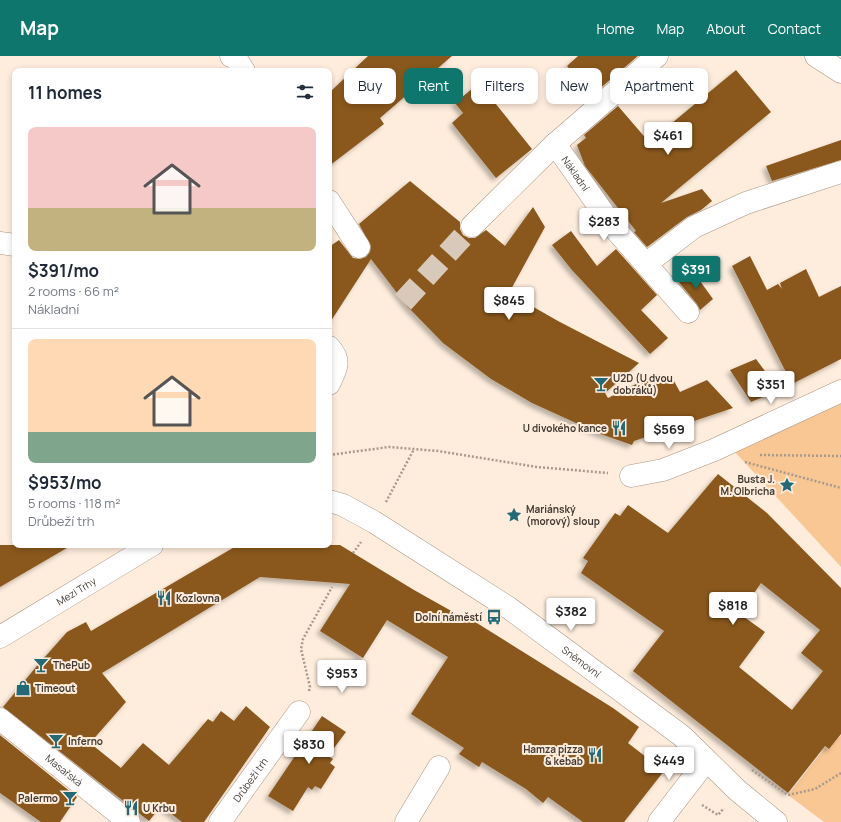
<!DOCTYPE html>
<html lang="en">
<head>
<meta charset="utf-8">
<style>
	:root { --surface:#fff; --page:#f6f6f7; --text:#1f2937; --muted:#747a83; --line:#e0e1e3; --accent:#0f766e }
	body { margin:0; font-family:Manrope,sans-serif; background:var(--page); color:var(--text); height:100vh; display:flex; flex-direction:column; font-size:15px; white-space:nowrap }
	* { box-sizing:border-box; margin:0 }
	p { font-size:13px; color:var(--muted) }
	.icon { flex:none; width:22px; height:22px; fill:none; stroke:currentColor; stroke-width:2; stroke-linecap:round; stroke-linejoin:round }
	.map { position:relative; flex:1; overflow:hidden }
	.sheet { position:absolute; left:12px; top:12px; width:320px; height:480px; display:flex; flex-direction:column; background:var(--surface); border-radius:8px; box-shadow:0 2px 6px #0003 }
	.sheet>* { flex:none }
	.guide { position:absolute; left:344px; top:12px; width:380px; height:36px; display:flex; gap:8px }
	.price { position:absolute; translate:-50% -34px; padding:0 9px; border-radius:4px; background:#fff; color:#222; font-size:13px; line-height:26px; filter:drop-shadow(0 1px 2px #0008) }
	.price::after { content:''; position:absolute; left:50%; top:24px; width:12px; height:9px; margin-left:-6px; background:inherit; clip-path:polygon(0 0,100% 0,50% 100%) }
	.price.active { background:var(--accent); color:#fff }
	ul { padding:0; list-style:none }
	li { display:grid; align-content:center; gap:8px; height:212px; padding:0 16px }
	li+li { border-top:1px solid var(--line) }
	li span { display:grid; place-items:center; height:124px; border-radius:8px; color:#555 }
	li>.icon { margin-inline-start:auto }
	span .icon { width:72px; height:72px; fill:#fffc; stroke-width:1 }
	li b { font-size:17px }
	h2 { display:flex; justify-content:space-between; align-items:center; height:48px; padding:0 16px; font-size:17px }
	.tag { padding:0 14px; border-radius:8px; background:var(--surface); box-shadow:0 2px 6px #0003; font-size:14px; line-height:36px }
	.tag.active { background:var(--accent); color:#fff }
	header { display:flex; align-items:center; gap:24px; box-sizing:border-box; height:56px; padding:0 20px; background:var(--accent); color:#fff }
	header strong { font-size:19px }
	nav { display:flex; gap:22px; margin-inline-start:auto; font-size:14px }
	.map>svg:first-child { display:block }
</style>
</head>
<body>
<header>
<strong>Map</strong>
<nav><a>Home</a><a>Map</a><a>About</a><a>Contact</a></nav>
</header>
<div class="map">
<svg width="841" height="766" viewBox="0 0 841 766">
	<defs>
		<filter id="shadow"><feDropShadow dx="-3.5" dy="3.5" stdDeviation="2" flood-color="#0004"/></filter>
	</defs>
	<rect width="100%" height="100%" fill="#feeddd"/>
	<path fill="#f9c794" d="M841,345V511L735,396Z
		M841,679V766H824L788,739L825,692L829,693Z"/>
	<path fill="#8a581c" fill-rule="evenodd" filter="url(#shadow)" d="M368,0H452L380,62L384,68L329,110V37Z
		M578,0H638L591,40L567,10Z
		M736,14L771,56L661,147L702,133L712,145L701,154L687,161L647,191L634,176L636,175L585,110L577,89L586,82L584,79L618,50L649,86Z
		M479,27L532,93L496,122L452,67L463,57L455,47Z
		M841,84V104L772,125L766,110Z
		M410,125L460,166V173L463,179L469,182H475L486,174L505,190L533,151L545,171L509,237L558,265L639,307L605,337L608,342L656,318H660L674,325L680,336L707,324L733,352L634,385L632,389L598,377L532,347L491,323L443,287L407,250L371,203L329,268V191L339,184L353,202L360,203L366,201L370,196L371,190L359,168Z
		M571,175L597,210L616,193L657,239L641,254L668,282L650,298L571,213L552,189Z
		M750,200L767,234L778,228L782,233L780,227L806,213L819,241L841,230V303L792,328L732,210Z
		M692,214L713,243L700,254L697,248L678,225Z
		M756,303L779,334L751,346L730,314Z
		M718,418L767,457L841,532V678L829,693L825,690L788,737L633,615L664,575L581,517L588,505L583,502L615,457L620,460L628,449L668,477ZM761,527L820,574L801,597L823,615L792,654L739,611L765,576L740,558Z
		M0,489H72L0,531Z
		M238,489H340L414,534L471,566L472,564L613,652L639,671L628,687L664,715L624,766H583L548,741L543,747L526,733L482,706L479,711L459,698L464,692L411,658L448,601L387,564L363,602L320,575L350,528L260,521L102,617L126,646L90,687L121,712L143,687L169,709L208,663L213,666L221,655L234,665L246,650L270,671L204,766H182L161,750L149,765L3,651L36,611L67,576L86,566L91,575Z
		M322,660L346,676L328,700L333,703L330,707L335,711L321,733L315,730L312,734L308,731L293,755L268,740Z
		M0,679L77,741L60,766H41L0,737Z"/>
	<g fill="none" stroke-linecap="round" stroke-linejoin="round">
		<path stroke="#d9c9bb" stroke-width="22" stroke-dasharray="22 11" stroke-linecap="butt" d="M403,246L468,175"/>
		<g stroke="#a89582" stroke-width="23">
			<g id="minor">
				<path d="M231,0L235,1L244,15"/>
				<path d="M816,0L841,16"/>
				<path id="s1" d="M555,88L614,172L688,256"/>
				<path d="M329,145L359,191"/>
				<path d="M472,170L555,88L657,0"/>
				<path d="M0,187L15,189"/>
				<path d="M646,208L694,171L746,147L841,116"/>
				<path d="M329,291C342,305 336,313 329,328"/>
				<path d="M631,420L663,414L714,394L841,335"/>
				<path id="s2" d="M329,445L343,449L374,466L509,552L682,680L737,734L776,766"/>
				<path id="s3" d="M0,581L152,489"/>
				<path id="s4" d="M0,663L129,766"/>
				<path id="s5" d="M220,766L299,656"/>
				<path d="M406,766L439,711"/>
				<path d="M659,766L706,705"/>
			</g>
		</g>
		<path stroke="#a6998d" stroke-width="2.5" stroke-dasharray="2 2" stroke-linecap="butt" d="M329,399L389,391L438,395L537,411L608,417
			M760,399L841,400
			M745,406L841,432
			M386,446L414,393
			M353,497L361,486
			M309,635L310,631L301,593L303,583L332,531
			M752,714L788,739L815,733L841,717
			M702,749L718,759L724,752"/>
		<use href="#minor" stroke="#fff" stroke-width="22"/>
	</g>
	<defs>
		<g id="bar-bare" transform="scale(1.2)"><path d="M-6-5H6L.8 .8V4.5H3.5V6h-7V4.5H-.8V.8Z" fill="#226a77" stroke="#feeddd" stroke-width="2.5" paint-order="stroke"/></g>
		<g id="restaurant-bare" transform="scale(1.2)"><path d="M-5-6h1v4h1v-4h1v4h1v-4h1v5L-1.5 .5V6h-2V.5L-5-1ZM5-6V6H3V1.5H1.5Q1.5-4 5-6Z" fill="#226a77" stroke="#feeddd" stroke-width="2.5" paint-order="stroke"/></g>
		<g id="sight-bare" transform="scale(1.2)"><path d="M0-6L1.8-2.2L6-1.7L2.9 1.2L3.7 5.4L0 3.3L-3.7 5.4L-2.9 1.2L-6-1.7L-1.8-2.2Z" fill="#226a77" stroke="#feeddd" stroke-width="2.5" paint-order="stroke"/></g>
		<g id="bus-bare" transform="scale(1.2)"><path d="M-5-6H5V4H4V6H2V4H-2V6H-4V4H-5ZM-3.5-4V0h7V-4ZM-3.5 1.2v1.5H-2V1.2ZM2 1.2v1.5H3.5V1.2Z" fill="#226a77" stroke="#feeddd" stroke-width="2.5" paint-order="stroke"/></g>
		<g id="shop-bare" transform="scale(1.2)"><path d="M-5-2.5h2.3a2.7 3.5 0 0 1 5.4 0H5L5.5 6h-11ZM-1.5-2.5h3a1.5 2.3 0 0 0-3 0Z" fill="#226a77" stroke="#feeddd" stroke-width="2.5" paint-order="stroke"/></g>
	</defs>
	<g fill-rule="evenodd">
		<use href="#bar-bare" x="601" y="328"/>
		<use href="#restaurant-bare" x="619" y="372"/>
		<use href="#sight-bare" x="787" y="429"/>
		<use href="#sight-bare" x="514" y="459"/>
		<use href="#restaurant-bare" x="164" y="542"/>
		<use href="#bus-bare" x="494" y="561"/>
		<use href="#bar-bare" x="41" y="609"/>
		<use href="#shop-bare" x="23" y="632"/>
		<use href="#bar-bare" x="56" y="685"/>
		<use href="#restaurant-bare" x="595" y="699"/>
		<use href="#bar-bare" x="70" y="742"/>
		<use href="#restaurant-bare" x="131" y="752"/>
	</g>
	<g text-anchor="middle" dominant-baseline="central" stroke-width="4" stroke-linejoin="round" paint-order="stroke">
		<g font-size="10" fill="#433b33" stroke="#feeddd">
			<text stroke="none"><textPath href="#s1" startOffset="36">Nákladní</textPath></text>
			<text stroke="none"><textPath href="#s3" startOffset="89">Mezi Trhy</textPath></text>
			<text stroke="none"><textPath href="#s2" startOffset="300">Sněmovní</textPath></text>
			<text stroke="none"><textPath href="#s4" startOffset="82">Masařská</textPath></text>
			<text stroke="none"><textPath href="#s5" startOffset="52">Drůbeží trh</textPath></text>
		</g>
		<g font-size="10" font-weight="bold" fill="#433b33" stroke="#feeddd" text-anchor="start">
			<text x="613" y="322">U2D (U dvou<tspan x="613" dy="12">dobráků)</tspan></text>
			<text x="607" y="372" text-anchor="end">U divokého kance</text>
			<text x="775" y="423" text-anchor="end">Busta J.<tspan x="775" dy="12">M. Olbricha</tspan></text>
			<text x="526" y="453">Mariánský<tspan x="526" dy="12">(morový) sloup</tspan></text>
			<text x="176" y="542">Kozlovna</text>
			<text x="482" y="561" text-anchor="end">Dolní náměstí</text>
			<text x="53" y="609">ThePub</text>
			<text x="35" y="632">Timeout</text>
			<text x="68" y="685">Inferno</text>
			<text x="583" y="693" text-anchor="end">Hamza pizza<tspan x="583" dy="12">&amp; kebab</tspan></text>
			<text x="58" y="742" text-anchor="end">Palermo</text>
			<text x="143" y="752">U Krbu</text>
		</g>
	</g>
</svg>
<b class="price" style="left:668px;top:100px">$461</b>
<b class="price" style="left:604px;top:186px">$283</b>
<b class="price active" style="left:696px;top:234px">$391</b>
<b class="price" style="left:509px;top:265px">$845</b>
<b class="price" style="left:771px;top:349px">$351</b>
<b class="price" style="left:669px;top:394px">$569</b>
<b class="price" style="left:733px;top:570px">$818</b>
<b class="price" style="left:571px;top:576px">$382</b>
<b class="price" style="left:342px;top:638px">$953</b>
<b class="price" style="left:309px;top:709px">$830</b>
<b class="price" style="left:669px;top:725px">$449</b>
<div class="guide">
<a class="tag">Buy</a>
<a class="tag active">Rent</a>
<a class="tag">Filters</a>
<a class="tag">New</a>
<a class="tag">Apartment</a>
</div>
<section class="sheet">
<h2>11 homes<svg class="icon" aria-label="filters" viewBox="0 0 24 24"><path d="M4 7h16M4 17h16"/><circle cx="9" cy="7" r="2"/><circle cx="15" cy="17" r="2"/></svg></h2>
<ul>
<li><span style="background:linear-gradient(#f6c9c9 65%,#c2b280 0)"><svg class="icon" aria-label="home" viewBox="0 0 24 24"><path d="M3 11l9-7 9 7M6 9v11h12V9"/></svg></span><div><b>$391/mo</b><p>2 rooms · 66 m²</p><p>Nákladní</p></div></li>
<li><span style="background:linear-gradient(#ffd9b3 75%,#7fa58c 0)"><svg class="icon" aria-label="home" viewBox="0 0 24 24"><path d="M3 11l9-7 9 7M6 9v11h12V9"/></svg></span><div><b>$953/mo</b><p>5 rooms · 118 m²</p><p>Drůbeží trh</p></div></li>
</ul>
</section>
</div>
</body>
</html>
